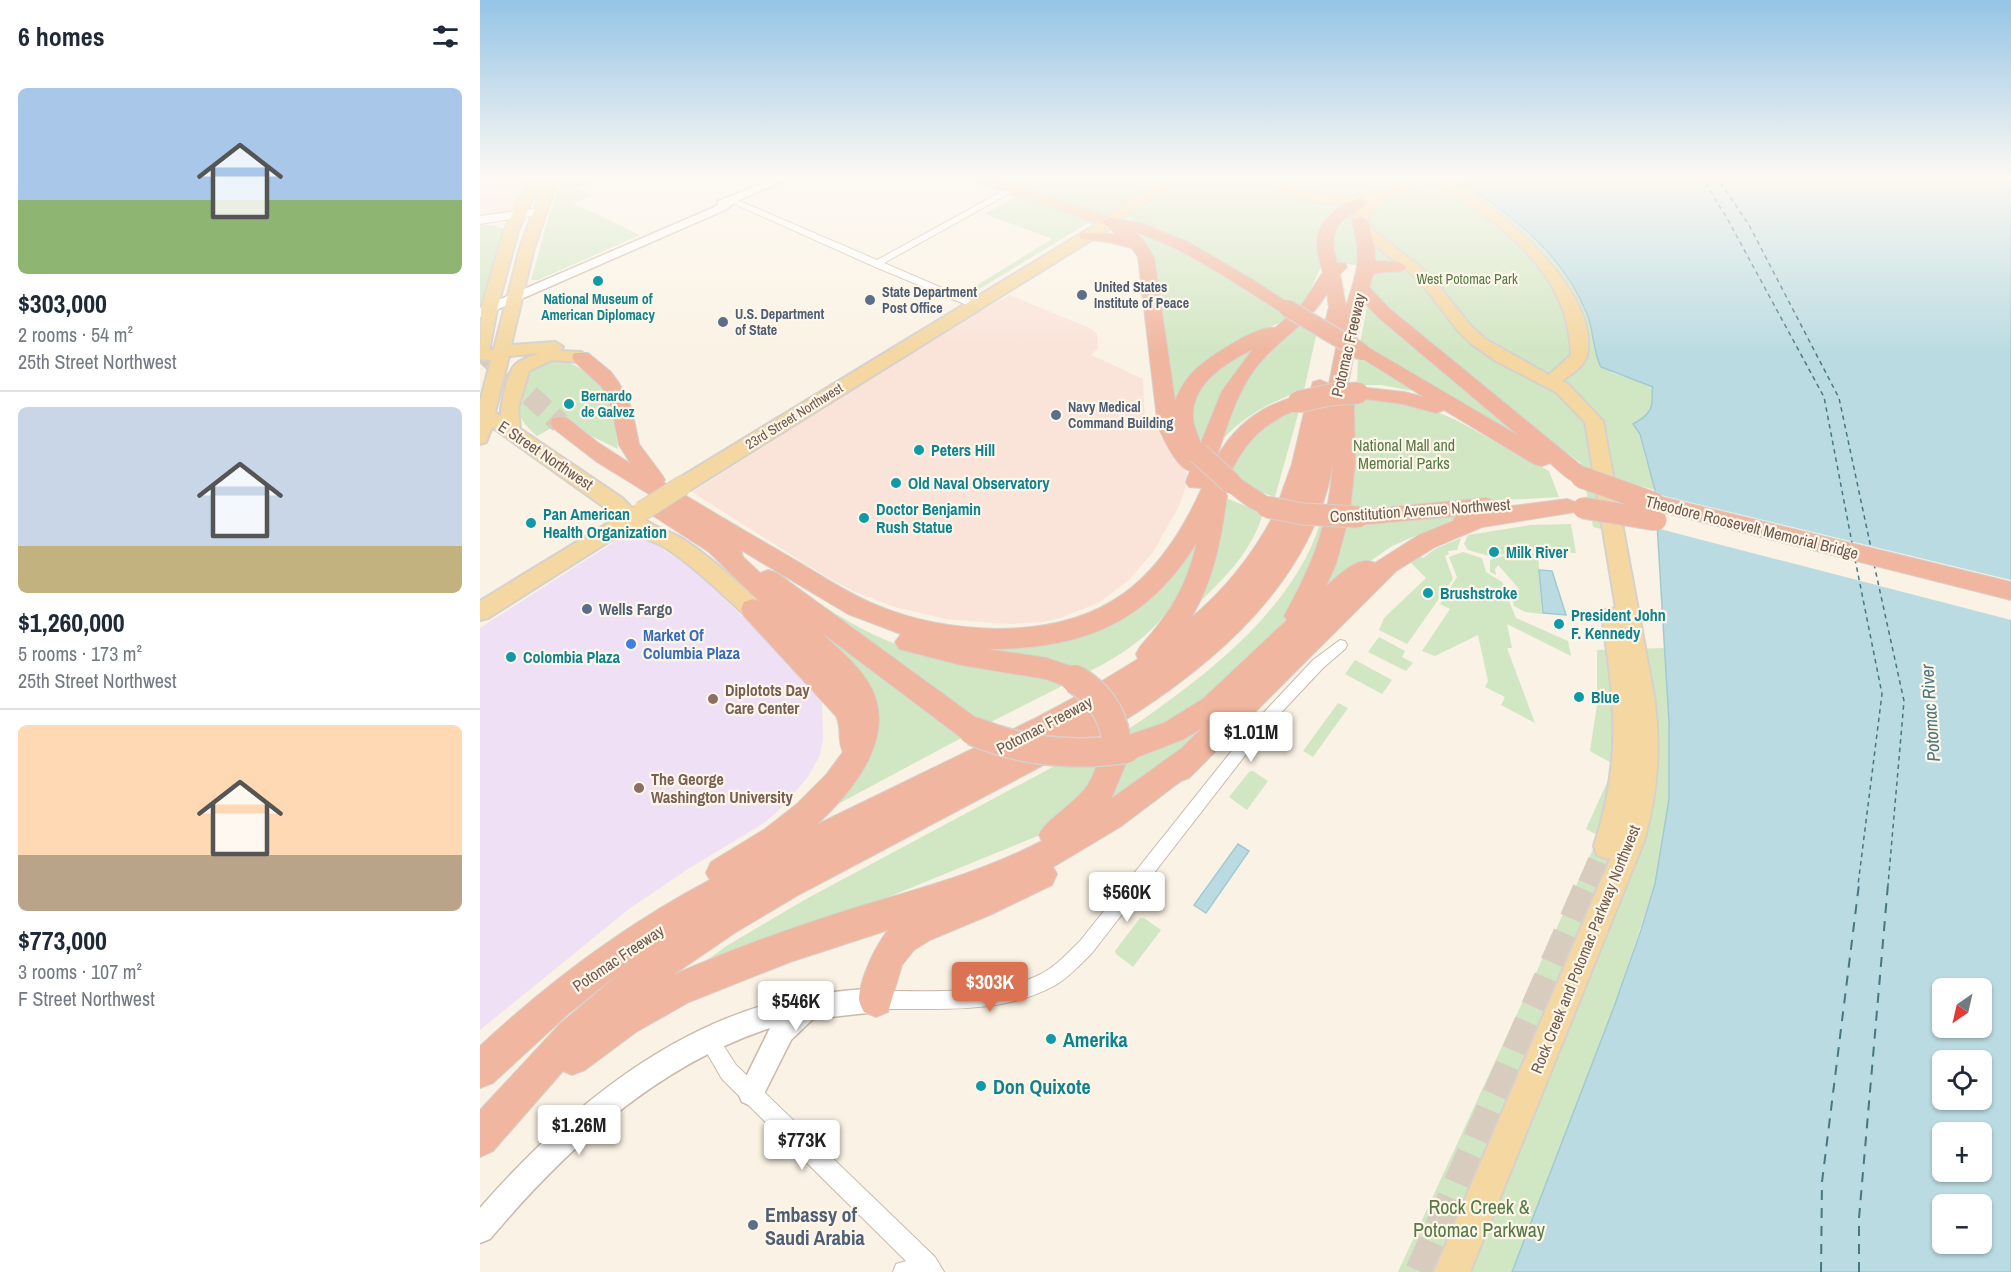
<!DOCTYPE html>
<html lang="en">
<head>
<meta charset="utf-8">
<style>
	:root { --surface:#fff; --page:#f6f6f7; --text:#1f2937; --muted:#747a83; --line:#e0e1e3; --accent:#db7352 }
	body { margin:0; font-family:"Archivo Narrow",sans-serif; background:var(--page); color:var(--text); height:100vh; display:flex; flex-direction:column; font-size:22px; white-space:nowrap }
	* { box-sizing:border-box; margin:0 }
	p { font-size:20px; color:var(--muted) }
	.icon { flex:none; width:33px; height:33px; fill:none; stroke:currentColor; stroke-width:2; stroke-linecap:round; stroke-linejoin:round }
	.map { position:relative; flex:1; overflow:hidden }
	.drawer { display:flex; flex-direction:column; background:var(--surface); width:480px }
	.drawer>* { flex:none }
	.needle { width:39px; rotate:214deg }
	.buttons { position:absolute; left:1452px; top:978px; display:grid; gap:12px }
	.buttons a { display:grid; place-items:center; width:60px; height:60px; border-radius:9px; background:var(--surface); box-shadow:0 2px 4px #0004; font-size:30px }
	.price { position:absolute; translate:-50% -51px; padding:0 14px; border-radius:6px; background:#fff; color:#222; font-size:20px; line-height:39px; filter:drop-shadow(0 2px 3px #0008) }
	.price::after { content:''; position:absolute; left:50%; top:36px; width:18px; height:14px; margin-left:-9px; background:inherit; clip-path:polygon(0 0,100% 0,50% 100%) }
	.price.current { background:var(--accent); color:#fff }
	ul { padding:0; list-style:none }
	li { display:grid; align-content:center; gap:12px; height:318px; padding:0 18px }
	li+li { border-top:2px solid var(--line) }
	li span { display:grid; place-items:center; height:186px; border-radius:9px; color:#555 }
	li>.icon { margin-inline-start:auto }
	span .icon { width:108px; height:108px; fill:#fffc; stroke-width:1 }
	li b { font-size:26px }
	h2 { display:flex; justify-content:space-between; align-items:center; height:72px; padding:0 18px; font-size:26px }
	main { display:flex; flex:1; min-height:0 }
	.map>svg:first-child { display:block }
</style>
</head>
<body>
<main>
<section class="drawer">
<h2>6 homes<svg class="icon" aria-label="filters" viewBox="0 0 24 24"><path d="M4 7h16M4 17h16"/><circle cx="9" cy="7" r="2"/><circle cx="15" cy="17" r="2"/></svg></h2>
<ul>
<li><span style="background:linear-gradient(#a9c7e8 60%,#8fb573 0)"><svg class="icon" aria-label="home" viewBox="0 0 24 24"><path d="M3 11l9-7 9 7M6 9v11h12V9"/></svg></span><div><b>$303,000</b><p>2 rooms · 54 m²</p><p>25th Street Northwest</p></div></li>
<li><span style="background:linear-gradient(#c9d6e8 75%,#c2b280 0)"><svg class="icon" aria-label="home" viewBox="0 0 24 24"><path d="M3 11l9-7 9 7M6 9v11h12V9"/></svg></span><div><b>$1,260,000</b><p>5 rooms · 173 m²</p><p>25th Street Northwest</p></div></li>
<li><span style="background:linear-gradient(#ffd9b3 70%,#b9a48a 0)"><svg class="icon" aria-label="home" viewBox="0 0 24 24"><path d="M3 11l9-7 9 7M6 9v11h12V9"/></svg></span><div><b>$773,000</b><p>3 rooms · 107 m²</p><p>F Street Northwest</p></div></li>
</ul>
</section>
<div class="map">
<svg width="1531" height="1272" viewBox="0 0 1531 1272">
	<rect width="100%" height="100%" fill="#faf2e4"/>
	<path fill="#fae3d8" d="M0,176H57L38,214L0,220Z
		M530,295L612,329L617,334L618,348L611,355L663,379L665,425L677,430L692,454L707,473V483L699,506L673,552L648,581L618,603L583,617L563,622L529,624L465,619L415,607L375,592L345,576L212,492L495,314Z"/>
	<path fill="#efe0f6" d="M158,533L213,569L333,684L342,700L343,739L340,755L328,777L299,810L284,823L208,869L149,909L0,1030V628L145,535Z"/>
	<path fill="#d1e6c3" d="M84,176H129L97,188L112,195L93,203L160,235L58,280H51L71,209Z
		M475,176H1001L984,183C1034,218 1088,257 1108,318C1113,332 1116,348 1119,363L1133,373L1174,386C1170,394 1175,402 1171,409C1168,414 1164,416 1163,421C1157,442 1170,469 1175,490L1136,479L1143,534L1113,527L1101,463L1006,393L888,290L883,266L844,261C835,277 831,293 819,308L685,234L653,221L649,217L629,230L608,223L496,291L489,290L572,239L505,214L535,197Z
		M644,224L688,240L811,317L749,347L736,357L698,433L673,262Z
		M0,225H14L23,229L3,303L0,306Z
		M888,301L1061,446L1030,434L880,344Z
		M817,323L836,336L824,390C792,401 765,415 742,440L755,393L767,371Z
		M791,336L722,453L711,434L712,394L719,381Z
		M878,356L939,392L901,385H877Z
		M83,359C94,366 111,372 119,381C134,398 135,428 138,449L111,436L88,419L57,436C49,428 39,421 40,409L35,410L47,371L63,360Z
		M875,397L936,403L976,420L1069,471L1079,497L867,509Z
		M820,407L795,497L780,492L747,475L775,430Z
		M746,498L783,513C772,551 747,575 720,602L731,575Z
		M1044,505L972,520L912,546L835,599L863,525Z
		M840,524L851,525L808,616L786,645L706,716L644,740L643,733C718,682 811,614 840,524Z
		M1091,524L1096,553L1058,551L1009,556L988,550L984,544L988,535L1050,525Z
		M981,538L977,550L968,551L969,554L965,556L973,579L927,644L899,630L904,618L946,578L929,561L938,555L943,558L955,549Z
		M718,541C706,608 662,647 602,675L434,633H601Z
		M983,552L1002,558L1006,572L1022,582L1028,594H1024L1025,600L1029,601L1036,618L1088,641L1091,656L1027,624L1032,648H1027L1055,723L1021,705L1025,697L1005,687L1008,681L998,635L955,656L942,651L970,609L960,604L977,577L969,557Z
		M1058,553L1062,614L1045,612L1034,606L1029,588L1040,590L1018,565L1015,569L1016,575L1010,572V560L1027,555Z
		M309,583C341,604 373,627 408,641C462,662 530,671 588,683L503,726Z
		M311,603L485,736L343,812L386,748Z
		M899,637L925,651L922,657L933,663L926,671L888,652Z
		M1185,648L1190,760L1189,799L1175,884L1134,1007L1032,1272H918L1119,836L1106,829L1135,765L1110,751L1117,705V650Z
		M875,660L912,680L902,694L865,674Z
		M858,703L868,708L833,757L823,751Z
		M725,724L729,726L673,777L601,822L640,764Z
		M626,759L622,773L560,835L401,900L217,967L248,945L326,899L584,761Z
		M773,771L788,781L767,810L749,797L769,772Z
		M660,918H664L681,930L653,967L636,954L635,951Z"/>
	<path fill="#badbe2" stroke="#a1cad3" stroke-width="1.5" fill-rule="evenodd" d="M1001,176H1531V1272H1032L1134,1007L1161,930L1175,884L1189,799V722L1175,490L1160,434L1153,424C1162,419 1172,413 1172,401C1173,395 1171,393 1173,387L1121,367C1113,352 1114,331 1107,314C1083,254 1035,218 983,183ZM1462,988H1502V1028H1462ZM1462,1060H1502V1100H1462ZM1462,1132H1502V1172H1462ZM1462,1204H1502V1244H1462Z
		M1059,570L1072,571L1086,615L1063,613Z
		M758,844L769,851L726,913L714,905Z"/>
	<path fill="#faf2e4" d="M1172,493L1531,580V620L1176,528Z"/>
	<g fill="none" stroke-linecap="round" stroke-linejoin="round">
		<path stroke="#477782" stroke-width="1.5" stroke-dasharray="4.5 4" stroke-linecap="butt" d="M1221,176L1248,220L1344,397L1372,543
			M1236,176L1269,225L1359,398L1391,548
			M1375,559L1402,694L1378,885
			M1394,564L1424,701L1408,885"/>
		<path stroke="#477782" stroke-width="2" stroke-dasharray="10 8" stroke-linecap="butt" d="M1341,1272L1342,1182L1379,884
			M1379,1272V1218L1408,884"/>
		<path stroke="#d8ccbe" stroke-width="25" stroke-dasharray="25 12" stroke-linecap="butt" d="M1110,885L1127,846"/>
		<path stroke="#d8ccbe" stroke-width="32" stroke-dasharray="32 16" stroke-linecap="butt" d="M941,1272L1111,884"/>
		<path stroke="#d8ccbe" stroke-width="16" stroke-dasharray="16 8" stroke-linecap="butt" d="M0,350L5,355"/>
		<path stroke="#d8ccbe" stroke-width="21" stroke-dasharray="21 10" stroke-linecap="butt" d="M4,353L80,423"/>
		<g stroke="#cabaab" stroke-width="2">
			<path id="minor" d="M530,187L537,189L404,263L497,303V307L494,308L393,266L248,201L255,199L397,260Z
				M860,640L865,641L867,645L865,649L843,668L784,731L612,953C600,965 588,978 574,986C521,1015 454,1008 396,1009L390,1006L387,1000L390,994L396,991C445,990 517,997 561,974C576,966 588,953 600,941L774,723L833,660Z
				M229,1032L236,1034L256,1065L455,1257L464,1272H413L416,1264L426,1261L242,1079L220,1041L222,1034Z"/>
		</g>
		<g stroke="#cabaab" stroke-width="3">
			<path id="tertiary" d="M301,176H314L257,201L245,210L0,317V308L237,206L238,201Z
				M396,988L405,991L408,1000L405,1009L396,1012L333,1019L311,1040L280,1102L271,1106L262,1102L258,1093L290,1028C176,1066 87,1148 10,1239L0,1243V1208C78,1119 175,1035 292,1003C326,994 361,991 396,988Z"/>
		</g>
		<g stroke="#cfbcac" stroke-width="2">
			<path id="secondary" d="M59,208L63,210V214L0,224V216Z"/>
		</g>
		<g stroke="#d7d1cd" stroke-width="4">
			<path id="primary" d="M51,176H63L38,231L17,309L9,351L14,349L40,248L67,176H79L54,248L31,345L75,342L83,347L80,351L101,352L109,357L101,362L72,360L49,371L38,408L40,429L142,498L152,508L162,504L169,506L172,511L164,519C175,528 189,531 201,538C230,556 255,581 281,603L284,609L281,615L273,617L265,615C240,592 215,567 186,548C174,541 160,538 150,528L8,618L0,620V601L138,517L12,427L6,442L0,444V402L11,360L0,359L1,309L24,231ZM61,353C53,355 42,359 35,365C28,372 20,406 21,416L15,412L29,356Z
				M691,176H705L649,213L635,225L210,490L203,492L196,490L193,485L196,480L625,219L639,207Z
				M784,176H796C816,198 870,199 898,192C922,186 943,176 969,176L968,179C945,186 895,197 887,221L896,232L949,274L991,326L1005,339L1069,375L1091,355C1090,295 1054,253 1007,217C994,208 976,199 965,187L967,184C979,181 994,195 1003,202C1042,230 1119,300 1107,355C1105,366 1090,375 1082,381L1088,384L1123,421L1174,696C1181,746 1178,793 1164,841L990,1272H954L1131,857L1127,859L1117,855L1114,846C1142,759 1135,705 1122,616L1125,610L1136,608L1105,422L1076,392L1016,361L993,345L979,332L939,280L886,238L873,221L879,207L891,201C855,204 807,208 784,176Z"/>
		</g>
		<g stroke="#d7d1cd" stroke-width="4">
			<path id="trunk" d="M490,176H507L635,219L637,222L635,225H625L491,179Z"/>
		</g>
		<g stroke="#d7d1cd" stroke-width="2">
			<path id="motorway" d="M880,198L885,200L888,203C883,208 877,211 871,214C851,226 851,242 857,263H865L867,267L860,274L866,307C878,268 882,261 872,221L880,216L888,221L895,249V261L919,262L927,267C919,276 904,268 893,275L889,287L910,309L1109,472L1112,477L1109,482C1092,487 1082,473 1070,463L1062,466L1054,464L964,410L956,413L923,404L871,397L868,393L871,389L878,387L924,392L944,397L874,353L865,398L871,400L874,404L875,463L870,511L1006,498L1014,501L1016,508L1087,499L1095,502L1098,507L1095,512L1002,527L955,547L916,571L709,778L701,781L640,827L573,867L577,874L572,885L512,914L450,940L434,950L422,965L408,1012L396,1017L384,1012C382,1008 379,1003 379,998C381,976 395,947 408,930L310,962L209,1002L156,1032L105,1070L92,1075L83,1071L13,1151L0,1157V1110L80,1024L141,972L88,1014L13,1083L0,1088V1046C70,981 145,925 230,880L226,873L231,862L285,829L317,804L346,775L363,752C357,740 362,727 356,716L264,616L261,609L264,602L273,599L279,601L229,552L172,515L169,509L172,503L182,502L117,462L73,428L70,423L73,418L80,417L87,418L117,442L151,464L139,445L132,409L122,387L94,361L92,357L94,353H108L131,372L139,383L152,409L159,444L182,475L185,480L183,482C229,510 275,537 320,563C345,578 369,594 396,605C433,621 476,628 516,629C623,629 679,583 722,488L709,487L706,482L710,471C697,468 684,439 678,427L658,257L652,248L628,242L601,239L599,236L601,233L636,234L622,222L630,217L664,224L708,242L775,281L816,308L813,312H801C753,282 706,248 652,231L662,238L674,257L695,401C700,389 706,378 716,369C729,357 778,324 795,328L823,303L843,272C840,263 837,253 837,244C836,222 860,203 880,198ZM847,293L849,307L842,335L845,339L851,340L858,338L849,384L840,380L833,382L827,401L818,396C782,405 754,426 736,459C748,424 758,386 783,359C804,336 832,320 847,293ZM885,303L898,317L1039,436L889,348L882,346L874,350ZM773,349L742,391L716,455L711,448L717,447L720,442C718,435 714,427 713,420C710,384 745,363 773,349ZM826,404L812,464L797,506L795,502L759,478L749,476C761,450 775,431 801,417C809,412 819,410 826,404ZM853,464C848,526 834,562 804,616L807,620L723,699L684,723L649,735L646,728L637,725C734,665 832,582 853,464ZM744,488C758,498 777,518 795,513C774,553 746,589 711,618C734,579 741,540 747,496ZM976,516L973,521L939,535L895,563C878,554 859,576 846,586L856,564L868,520L878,525ZM717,542C707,587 690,613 660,647L656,654L658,659L601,694L556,718L336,825C375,790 422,731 386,679C374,661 356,647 341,632L483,739L493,743L503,739L507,731L503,723L297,573L288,570L280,573L263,557L261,550L368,614L421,634L415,642L419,649L481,665L566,679L595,690L604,687L608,679L604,671L567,658L507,649C601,649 667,624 717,542ZM722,728L702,748L631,799L647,761L704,739ZM624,733C616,751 620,768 607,786C594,805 567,818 559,835L562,841C501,873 433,890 368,910C308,929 250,950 193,975L256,932L320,894Z
				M1174,495L1531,582V600L1166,508L1163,503L1166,498Z"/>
		</g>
		<use href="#minor" fill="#fff" fill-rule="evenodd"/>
		<use href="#tertiary" fill="#fff" fill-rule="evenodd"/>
		<use href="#secondary" fill="#fff" fill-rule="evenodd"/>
		<use href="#primary" fill="#f4d7a1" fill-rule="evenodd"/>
		<use href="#trunk" fill="#f2c6a0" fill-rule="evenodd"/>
		<use href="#motorway" fill="#f0b69f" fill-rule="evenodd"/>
		<g stroke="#d7d1cd" stroke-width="16" stroke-linecap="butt">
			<path id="primary-bridge-far1" d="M952,176L972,187"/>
		</g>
		<g stroke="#d7d1cd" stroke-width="21" stroke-linecap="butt">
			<path id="primary-bridge" d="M162,511L203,485"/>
		</g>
		<g stroke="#d7d1cd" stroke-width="19" stroke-linecap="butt">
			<path id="motorway-bridge-far2" d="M807,308L882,352"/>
		</g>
		<g stroke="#d7d1cd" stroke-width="23" stroke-linecap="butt">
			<path id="motorway-bridge-far1" d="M818,402L849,395L878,393
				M718,453L751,483
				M1101,477L1174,503
				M787,507L823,514L878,517
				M1103,508L1176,520"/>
		</g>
		<g stroke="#d7d1cd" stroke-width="31" stroke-linecap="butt">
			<path id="motorway-bridge" d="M595,679C617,693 631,710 636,737
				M493,731C543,752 592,757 646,749"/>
		</g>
		<use href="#primary-bridge-far1" stroke="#f4d7a1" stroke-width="14"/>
		<use href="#primary-bridge" stroke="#f4d7a1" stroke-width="19"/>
		<use href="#motorway-bridge-far2" stroke="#f0b69f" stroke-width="16"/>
		<use href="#motorway-bridge-far1" stroke="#f0b69f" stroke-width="21"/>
		<use href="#motorway-bridge" stroke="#f0b69f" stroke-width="28"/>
	</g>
	<linearGradient id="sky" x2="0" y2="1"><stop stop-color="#95c4e6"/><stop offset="0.5" stop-color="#fdf9f3"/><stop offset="1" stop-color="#fdf9f3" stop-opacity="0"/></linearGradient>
	<rect width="1531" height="354" fill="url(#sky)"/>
	<g fill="#0f9aa8" stroke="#fdf6e9" stroke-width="2">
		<circle cx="118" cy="281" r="6"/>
		<circle cx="89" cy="404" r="6"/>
		<circle cx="439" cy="450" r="6"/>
		<circle cx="416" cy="483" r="6"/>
		<circle cx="384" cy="518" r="6"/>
		<circle cx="51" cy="523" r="6"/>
		<circle cx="1014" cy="552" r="6"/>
		<circle cx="948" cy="593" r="6"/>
		<circle cx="1079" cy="624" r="6"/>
		<circle cx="31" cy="657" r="6"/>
		<circle cx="1099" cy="697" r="6"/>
		<circle cx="571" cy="1039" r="6"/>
		<circle cx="501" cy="1086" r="6"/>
	</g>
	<g fill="#5c6f8a" stroke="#fdf6e9" stroke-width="2">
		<circle cx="602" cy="295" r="6"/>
		<circle cx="390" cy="300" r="6"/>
		<circle cx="243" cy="322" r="6"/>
		<circle cx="576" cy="415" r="6"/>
		<circle cx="107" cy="609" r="6"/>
		<circle cx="273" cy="1225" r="6"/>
	</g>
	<circle fill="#3f7fe0" stroke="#fdf6e9" stroke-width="2" cx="151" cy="644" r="6"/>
	<g fill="#8d6e63" stroke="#fdf6e9" stroke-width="2">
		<circle cx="233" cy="699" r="6"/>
		<circle cx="159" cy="788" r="6"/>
	</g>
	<g text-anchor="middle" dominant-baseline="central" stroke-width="4.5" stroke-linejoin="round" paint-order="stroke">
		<g font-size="14" fill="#557a47" stroke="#fdf6e9">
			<text x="987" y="279">West Potomac Park</text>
		</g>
		<g font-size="14" font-weight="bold" fill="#4e5e75" stroke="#fdf6e9" text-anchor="start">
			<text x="614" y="287">United States<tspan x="614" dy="16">Institute of Peace</tspan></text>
			<text x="402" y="292">State Department<tspan x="402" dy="16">Post Office</tspan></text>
			<text x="255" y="314">U.S. Department<tspan x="255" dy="16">of State</tspan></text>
			<text x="588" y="407">Navy Medical<tspan x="588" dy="16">Command Building</tspan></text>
		</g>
		<g font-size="14" font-weight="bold" fill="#0d838f" stroke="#fdf6e9">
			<text x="118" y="299">National Museum of<tspan x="118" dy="16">American Diplomacy</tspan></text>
			<text x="101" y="396" text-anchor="start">Bernardo<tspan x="101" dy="16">de Galvez</tspan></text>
		</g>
		<g font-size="14" fill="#70594c" stroke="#fdf6e9">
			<text transform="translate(314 416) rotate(-32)">23rd Street Northwest</text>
		</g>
		<g font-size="16" fill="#70594c" stroke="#fdf6e9">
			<text transform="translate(868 345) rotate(-77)">Potomac Freeway</text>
			<text transform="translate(66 455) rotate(34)">E Street Northwest</text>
			<text transform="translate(940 510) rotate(-4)">Constitution Avenue Northwest</text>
			<text transform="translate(1272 527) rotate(14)">Theodore Roosevelt Memorial Bridge</text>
			<text transform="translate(564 725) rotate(-28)">Potomac Freeway</text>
			<text transform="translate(1105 949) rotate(-68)">Rock Creek and Potomac Parkway Northwest</text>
			<text transform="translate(138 958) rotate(-34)">Potomac Freeway</text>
		</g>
		<g font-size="16" fill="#557a47" stroke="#fdf6e9">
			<text x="924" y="445">National Mall and<tspan x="924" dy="18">Memorial Parks</tspan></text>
		</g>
		<g font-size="16" font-weight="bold" fill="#0d838f" stroke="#fdf6e9" text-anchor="start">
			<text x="451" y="450">Peters Hill</text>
			<text x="428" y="483">Old Naval Observatory</text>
			<text x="396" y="509">Doctor Benjamin<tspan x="396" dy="18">Rush Statue</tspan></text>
			<text x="63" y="514">Pan American<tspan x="63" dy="18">Health Organization</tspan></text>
			<text x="1026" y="552">Milk River</text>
			<text x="960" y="593">Brushstroke</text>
			<text x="1091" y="615">President John<tspan x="1091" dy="18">F. Kennedy</tspan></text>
			<text x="43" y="657">Colombia Plaza</text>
			<text x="1111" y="697">Blue</text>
		</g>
		<g font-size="16" font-weight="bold" fill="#4e5e75" stroke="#fdf6e9" text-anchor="start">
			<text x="119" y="609">Wells Fargo</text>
		</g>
		<g font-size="16" font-weight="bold" fill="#366cbe" stroke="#fdf6e9" text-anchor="start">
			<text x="163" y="635">Market Of<tspan x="163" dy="18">Columbia Plaza</tspan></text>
		</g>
		<g font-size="16" font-weight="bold" fill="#785e54" stroke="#fdf6e9" text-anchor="start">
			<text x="245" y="690">Diplotots Day<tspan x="245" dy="18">Care Center</tspan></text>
			<text x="171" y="779">The George<tspan x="171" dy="18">Washington University</tspan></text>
		</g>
		<g font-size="18" font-style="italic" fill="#477782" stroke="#fdf6e9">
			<text transform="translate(1450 713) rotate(-94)">Potomac River</text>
		</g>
		<g font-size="20" font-weight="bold" fill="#0d838f" stroke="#fdf6e9" text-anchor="start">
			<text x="583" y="1039">Amerika</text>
			<text x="513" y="1086">Don Quixote</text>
		</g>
		<g font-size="20" fill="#557a47" stroke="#fdf6e9">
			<text x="999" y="1206">Rock Creek &amp;<tspan x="999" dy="23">Potomac Parkway</tspan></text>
		</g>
		<g font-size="20" font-weight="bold" fill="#4e5e75" stroke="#fdf6e9" text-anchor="start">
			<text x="285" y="1214">Embassy of<tspan x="285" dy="23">Saudi Arabia</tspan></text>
		</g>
	</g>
</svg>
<div class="buttons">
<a><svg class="needle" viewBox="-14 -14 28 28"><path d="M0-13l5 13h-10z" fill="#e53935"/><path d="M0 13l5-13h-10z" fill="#747a83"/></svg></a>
<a><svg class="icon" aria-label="locate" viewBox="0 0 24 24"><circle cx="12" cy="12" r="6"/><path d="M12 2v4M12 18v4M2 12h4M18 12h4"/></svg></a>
<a>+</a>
<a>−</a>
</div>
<b class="price" style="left:771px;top:763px">$1.01M</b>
<b class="price" style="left:647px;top:923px">$560K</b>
<b class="price current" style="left:510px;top:1013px">$303K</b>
<b class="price" style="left:316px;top:1032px">$546K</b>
<b class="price" style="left:99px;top:1156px">$1.26M</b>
<b class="price" style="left:322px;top:1171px">$773K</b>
</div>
</main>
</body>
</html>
